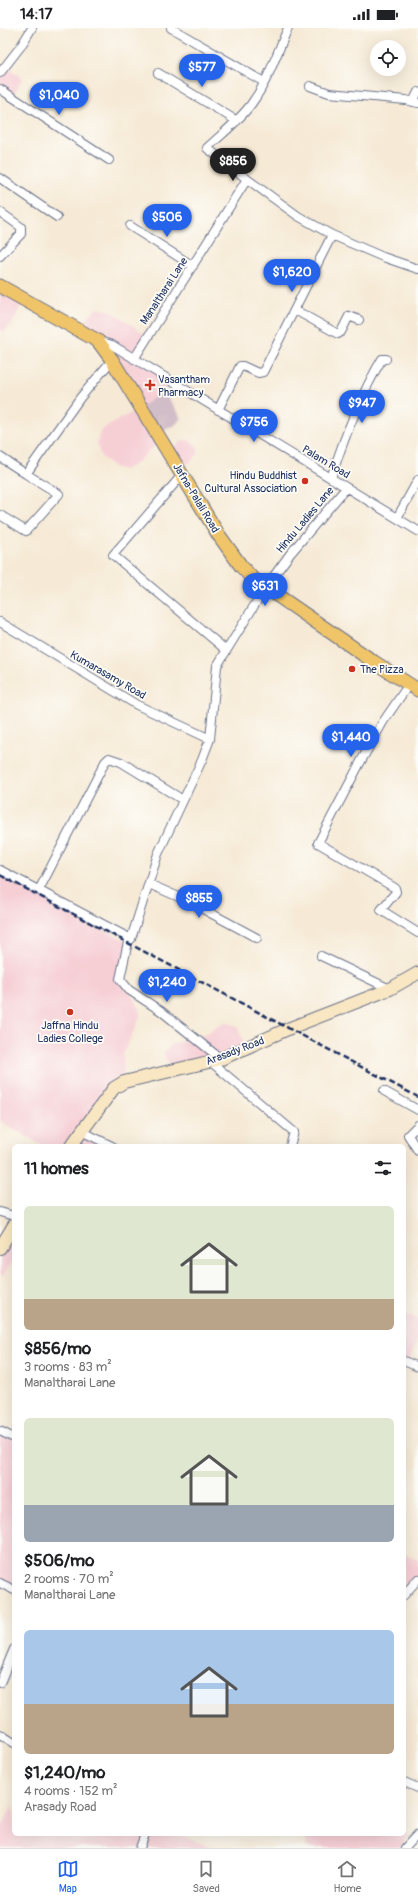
<!DOCTYPE html>
<html lang="en">
<head>
<meta charset="utf-8">
<style>
	:root { --surface:#fff; --page:#f6f6f6; --text:#202124; --muted:#757577; --line:#e0e0e0; --accent:#2563eb }
	body { margin:0; font-family:Pangolin,sans-serif; background:var(--page); color:var(--text); height:100vh; display:flex; flex-direction:column; font-size:15px; white-space:nowrap }
	* { box-sizing:border-box; margin:0 }
	p { font-size:13px; color:var(--muted) }
	.icon { flex:none; width:22px; height:22px; fill:none; stroke:currentColor; stroke-width:2; stroke-linecap:round; stroke-linejoin:round }
	.map { position:relative; flex:1; overflow:hidden }
	.details { position:absolute; left:12px; top:1116px; width:394px; height:692px; display:flex; flex-direction:column; background:var(--surface); border-radius:6px; box-shadow:0 4px 16px #0002 }
	.details>* { flex:none }
	.buttons { position:absolute; left:370px; top:12px; display:grid; gap:8px }
	.buttons a { display:grid; place-items:center; width:36px; height:36px; border-radius:50%; background:var(--surface); box-shadow:0 4px 16px #0002; font-size:20px }
	.price { position:absolute; translate:-50% -34px; padding:0 9px; border-radius:14px; background:var(--accent); color:#fff; font-size:13px; line-height:26px; filter:drop-shadow(0 1px 2px #0008) }
	.price::after { content:''; position:absolute; left:50%; top:24px; width:12px; height:9px; margin-left:-6px; background:inherit; clip-path:polygon(0 0,100% 0,50% 100%) }
	.price.selected { background:#222; color:#fff }
	ul { padding:0; list-style:none }
	li { display:grid; align-content:center; gap:8px; height:212px; padding:0 12px }
	li span { display:grid; place-items:center; height:124px; border-radius:6px; color:#555 }
	li>.icon { margin-inline-start:auto }
	span .icon { width:72px; height:72px; fill:#fffc; stroke-width:1 }
	li b { font-size:17px }
	h2 { display:flex; justify-content:space-between; align-items:center; height:48px; padding:0 12px; font-size:17px }
	.status { display:flex; justify-content:space-between; align-items:center; height:28px; padding:0 20px; background:var(--surface); direction:ltr }
	.status svg { height:11px; fill:currentColor }
	.tab-bar { display:flex; justify-content:space-around; align-items:center; height:56px; border-top:1px solid var(--line); background:var(--surface); font-size:11px; color:var(--muted) }
	.tab-bar a { display:grid; justify-items:center; gap:2px }
	.tab-bar .selected { color:var(--accent) }
	.map>svg:first-child { display:block }
</style>
</head>
<body>
<div class="status"><b>14:17</b><svg viewBox="0 0 49 12"><path d="M0 12V9h3v3zM5 12V6h3v6zM10 12V3h3v9zM15 12V0h3v12zM26 1h20v11H26zM47 4h2v5h-2z"/></svg></div>
<div class="map">
<svg width="418" height="1820" viewBox="0 0 418 1820">
	<rect width="100%" height="100%" fill="#fdfcf7"/>
	<filter id="ink" filterUnits="userSpaceOnUse"><feTurbulence type="fractalNoise" baseFrequency=".025" numOctaves="2"/><feDisplacementMap in="SourceGraphic" scale="8" xChannelSelector="R" yChannelSelector="G"/><feConvolveMatrix kernelMatrix="1 2 1 2 8 2 1 2 1" color-interpolation-filters="sRGB"/></filter>
	<filter id="wash" filterUnits="userSpaceOnUse"><feTurbulence type="fractalNoise" baseFrequency=".012" numOctaves="4" result="noise"/><feDisplacementMap in="SourceGraphic" scale="16" xChannelSelector="R" yChannelSelector="G"/><feGaussianBlur stdDeviation="0.9" result="paint"/><feColorMatrix in="noise" values="0 0 0 0 0 0 0 0 0 0 0 0 0 0 0 0 0 1.4 0 .05"/><feComposite in="paint" operator="in"/></filter>
	<g filter="url(#wash)">
		<rect width="100%" height="100%" fill="#f6ead6"/>
		<path fill="#f6cfd5" d="M5,39L22,50L13,69L0,61V44Z
			M0,257L24,271L13,295L4,303L0,304Z
			M97,280L111,283L148,308L134,330L170,352L163,363L141,379L161,412L134,437L124,442L113,439L101,429L97,417L99,406L103,401L141,379L112,332L82,303L88,289Z
			M187,412L195,416L198,421V426L189,435L178,440L168,423L182,413Z
			M0,847L128,914L121,951L136,973L139,980L140,989L123,1026L124,1054L83,1104L107,1118H43L0,1093Z
			M226,995L237,998L246,1021L173,1043L165,1029L164,1024L172,1016L198,1010L222,996Z
			M7,1209L14,1214V1231L3,1248L0,1246V1220Z
			M404,1287L412,1288L418,1292V1309L408,1335L404,1333Z
			M0,1403L14,1410V1562L0,1555Z
			M404,1525L418,1532V1551L409,1562L404,1559Z
			M14,1777V1806H177L214,1820H0V1799Z
			M404,1804L410,1807L400,1820H307L306,1815V1806H404Z"/>
		<path fill="#d1bdc8" d="M163,363L178,384L181,391L175,397L157,406L141,379Z"/>
	</g>
	<g filter="url(#ink)">
		<g fill="none" stroke-linecap="round" stroke-linejoin="round">
			<g stroke="#687088" stroke-width="10">
				<path id="street" d="M171,0L264,54
					M0,45L21,18L32,0
					M158,45L237,93
					M310,58L329,65L406,72L418,75
					M0,61L109,132
					M413,74L418,64
					M0,150L57,189
					M0,184L21,199V206L0,228
					M130,198L193,238
					M332,207L383,229L418,241
					M295,282L338,306L341,304L349,288L359,292
					M99,313L112,317L418,503
					M134,331L247,151L207,120C222,106 240,92 252,75C268,53 277,25 288,0
					M218,382L240,338H243L258,345L263,344L332,207L298,188L247,151
					M0,429L26,446
					M182,447L113,527L226,622
					M331,450C344,410 360,368 382,331H386
					M0,487L26,503L59,466L26,446L80,370L112,332
					M397,490L418,452
					M0,594L137,677L210,711
					M409,656L383,694L360,735L318,815L395,860L396,864L381,882L418,905
					M0,842L131,911L158,826L202,732L210,711L217,638L265,560L290,526L346,460
					M149,856L188,873L257,910
					M39,862L105,734L109,730L121,734L183,772
					M131,911L128,914L120,951L129,962L161,983L221,1031
					M321,928L390,961
					M211,1034L294,1104L290,1118
					M384,1063L418,1082
					M418,1097L408,1107L418,1123
					M83,1104L112,1118
					M0,1184L14,1188
					M404,1333L418,1339
					M0,1403L14,1410
					M0,1555L14,1562
					M404,1567L418,1551
					M0,1655L14,1621
					M0,1706L14,1715
					M404,1754L418,1760
					M140,1820L145,1806
					M405,1820L418,1806"/>
			</g>
			<g stroke="#687088" stroke-width="14">
				<path id="secondary" d="M71,1118L114,1060L124,1054L221,1031L290,1000L390,961L418,945
					M0,1220L14,1197"/>
			</g>
			<g stroke="#687088" stroke-width="15">
				<path id="primary" d="M0,258L98,313L112,332L218,506L241,538L252,550L374,634L418,662"/>
			</g>
			<use href="#street" stroke="#fff" stroke-width="8"/>
			<use href="#secondary" stroke="#f9e7c3" stroke-width="12"/>
			<use href="#primary" stroke="#f0c469" stroke-width="13"/>
			<path stroke="#1b2f5e" stroke-width="2.5" stroke-dasharray="6 3" stroke-linecap="butt" d="M0,847L418,1069"/>
		</g>
	</g>
	<g fill="#c8321e" stroke="#fdfcf7" stroke-width="1.5">
		<path d="M148 351h4v4h4v4h-4v4h-4v-4h-4v-4h4z"/>
		<circle cx="305" cy="453" r="4"/>
		<circle cx="352" cy="641" r="4"/>
		<circle cx="70" cy="984" r="4"/>
	</g>
	<g text-anchor="middle" dominant-baseline="central" stroke-width="3.5" stroke-linejoin="round" paint-order="stroke">
		<g font-size="11" fill="#1b2f5e" stroke="#fdfcf7">
			<text transform="translate(164 263) rotate(-57)">Manaltharai Lane</text>
			<text transform="translate(326 434) rotate(31)">Palam Road</text>
			<text transform="translate(196 470) rotate(59)">Jafna-Palali Road</text>
			<text transform="translate(305 492) rotate(-50)">Hindu Ladies Lane</text>
			<text transform="translate(108 647) rotate(30)">Kumarasamy Road</text>
			<text transform="translate(235 1023) rotate(-21)">Arasady Road</text>
		</g>
		<g font-size="11" fill="#1b2f5e" stroke="#fdfcf7" text-anchor="start">
			<text x="158" y="351">Vasantham<tspan x="158" dy="13">Pharmacy</tspan></text>
			<text x="297" y="447" text-anchor="end">Hindu Buddhist<tspan x="297" dy="13">Cultural Association</tspan></text>
			<text x="360" y="641">The Pizza</text>
			<text x="70" y="997" text-anchor="middle">Jaffna Hindu<tspan x="70" dy="13">Ladies College</tspan></text>
		</g>
	</g>
</svg>
<div class="buttons">
<a><svg class="icon" aria-label="locate" viewBox="0 0 24 24"><circle cx="12" cy="12" r="6"/><path d="M12 2v4M12 18v4M2 12h4M18 12h4"/></svg></a>
</div>
<b class="price" style="left:202px;top:60px">$577</b>
<b class="price" style="left:59px;top:88px">$1,040</b>
<b class="price selected" style="left:233px;top:154px">$856</b>
<b class="price" style="left:167px;top:210px">$506</b>
<b class="price" style="left:292px;top:265px">$1,620</b>
<b class="price" style="left:362px;top:396px">$947</b>
<b class="price" style="left:254px;top:415px">$756</b>
<b class="price" style="left:265px;top:579px">$631</b>
<b class="price" style="left:351px;top:730px">$1,440</b>
<b class="price" style="left:199px;top:891px">$855</b>
<b class="price" style="left:167px;top:975px">$1,240</b>
<section class="details">
<h2>11 homes<svg class="icon" aria-label="filters" viewBox="0 0 24 24"><path d="M4 7h16M4 17h16"/><circle cx="9" cy="7" r="2"/><circle cx="15" cy="17" r="2"/></svg></h2>
<ul>
<li><span style="background:linear-gradient(#dfe7d0 75%,#b9a48a 0)"><svg class="icon" aria-label="home" viewBox="0 0 24 24"><path d="M3 11l9-7 9 7M6 9v11h12V9"/></svg></span><div><b>$856/mo</b><p>3 rooms · 83 m²</p><p>Manaltharai Lane</p></div></li>
<li><span style="background:linear-gradient(#dfe7d0 70%,#9aa5b1 0)"><svg class="icon" aria-label="home" viewBox="0 0 24 24"><path d="M3 11l9-7 9 7M6 9v11h12V9"/></svg></span><div><b>$506/mo</b><p>2 rooms · 70 m²</p><p>Manaltharai Lane</p></div></li>
<li><span style="background:linear-gradient(#a9c7e8 60%,#b9a48a 0)"><svg class="icon" aria-label="home" viewBox="0 0 24 24"><path d="M3 11l9-7 9 7M6 9v11h12V9"/></svg></span><div><b>$1,240/mo</b><p>4 rooms · 152 m²</p><p>Arasady Road</p></div></li>
</ul>
</section>
</div>
<nav class="tab-bar">
<a class="selected"><svg class="icon" aria-label="map" viewBox="0 0 24 24"><path d="M3 6l6-2 6 2 6-2v14l-6 2-6-2-6 2zM9 4v14M15 6v14"/></svg>Map</a>
<a><svg class="icon" aria-label="saved" viewBox="0 0 24 24"><path d="M7 4h10v16l-5-4-5 4z"/></svg>Saved</a>
<a><svg class="icon" aria-label="home" viewBox="0 0 24 24"><path d="M3 11l9-7 9 7M6 9v11h12V9"/></svg>Home</a>
</nav>
</body>
</html>
